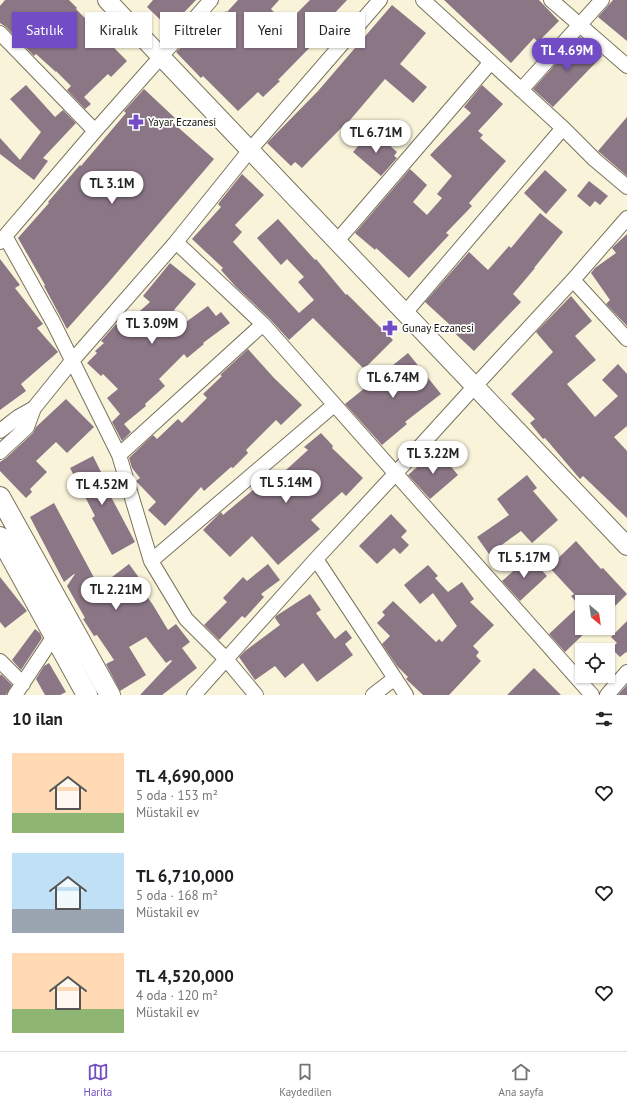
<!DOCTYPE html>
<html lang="tr">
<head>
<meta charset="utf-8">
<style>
	:root { --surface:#fff; --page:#f2f2f2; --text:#202124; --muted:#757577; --line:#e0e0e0; --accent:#714cc5 }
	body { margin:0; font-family:"PT Sans",sans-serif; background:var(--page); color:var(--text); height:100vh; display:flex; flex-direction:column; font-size:15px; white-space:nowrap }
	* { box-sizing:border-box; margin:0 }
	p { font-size:13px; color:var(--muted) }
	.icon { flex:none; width:22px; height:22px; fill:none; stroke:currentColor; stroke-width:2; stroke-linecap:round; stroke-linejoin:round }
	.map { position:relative; height:695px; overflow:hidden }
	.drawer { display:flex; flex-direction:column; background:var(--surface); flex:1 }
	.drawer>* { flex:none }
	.guide { position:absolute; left:12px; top:12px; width:400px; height:36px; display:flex; gap:8px }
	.needle { width:26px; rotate:151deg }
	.fabs { position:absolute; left:575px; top:595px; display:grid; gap:8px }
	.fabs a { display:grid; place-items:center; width:40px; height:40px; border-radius:0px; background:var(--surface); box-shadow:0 1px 3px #0004; font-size:20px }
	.price { position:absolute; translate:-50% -34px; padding:0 9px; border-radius:14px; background:#fff; color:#222; font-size:13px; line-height:26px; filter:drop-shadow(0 1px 2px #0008) }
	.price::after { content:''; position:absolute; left:50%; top:24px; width:12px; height:9px; margin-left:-6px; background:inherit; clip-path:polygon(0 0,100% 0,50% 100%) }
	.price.active { background:var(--accent); color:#fff }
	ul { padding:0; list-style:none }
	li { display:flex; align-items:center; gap:12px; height:100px; padding:0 12px }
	li span { display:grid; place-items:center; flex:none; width:112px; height:80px; border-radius:0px; color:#555 }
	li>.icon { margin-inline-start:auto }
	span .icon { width:48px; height:48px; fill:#fffc; stroke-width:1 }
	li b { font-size:17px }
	h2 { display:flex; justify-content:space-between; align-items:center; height:48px; padding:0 12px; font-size:17px }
	.chip { padding:0 14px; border-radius:0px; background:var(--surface); box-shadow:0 1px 3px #0004; font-size:14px; line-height:36px }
	.chip.active { background:var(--accent); color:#fff }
	.tabs { display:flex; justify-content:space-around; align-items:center; height:56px; border-top:1px solid var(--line); background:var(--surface); font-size:11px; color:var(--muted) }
	.tabs a { display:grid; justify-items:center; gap:2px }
	.tabs .active { color:var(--accent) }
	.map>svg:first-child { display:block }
</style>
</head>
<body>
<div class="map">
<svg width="627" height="695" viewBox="0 0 627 695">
	<rect width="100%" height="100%" fill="#f9f3d9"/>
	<path fill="#8b7686" d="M5,0H69L77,8L76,9L127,61L111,77L108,74L84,97L91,104L85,109L67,90L71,86L56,71V72L36,54L34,56L6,27L0,23V6Z
		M153,0H196L169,28L147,7Z
		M238,0H279L271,9L286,24L310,0H347L318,31L322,35L278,80L280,81L263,97L258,92L238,111L203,76L201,78L176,52L194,35L197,38L226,11L227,12Z
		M444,0H539L559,21L538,42L534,38L511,63Z
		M613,0H627V41L598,17Z
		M392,5L426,33L400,64L427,87L413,103L385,79L345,126L344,125L302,168L295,162L291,166L267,143L318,91Z
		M580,37L602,56L553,107L533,89Z
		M26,85L55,117L63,110L76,123L43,158L48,161L34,180L0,154V138L20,160L41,132L10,99Z
		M482,85L503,104L478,131L483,135L480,138L506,161L469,203L472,206L446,233L449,235L409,278L376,248L375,250L355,233L410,169L427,185L413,202L427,215L442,198L437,194L452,176L430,155L471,113L464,107Z
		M144,89L175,118L172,122L214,159L108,283L67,329L44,286L45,285L18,238L49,203L48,202L80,165L81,166L126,113L124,111Z
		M627,117V176L598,151Z
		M377,134L397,152L394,156L397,158L381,176L353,152L367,136L372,140Z
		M545,170L567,190L546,214L524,193Z
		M242,174L264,195L235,225L242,232L233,242L299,313L314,300L298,282L304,277L287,259L281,265L257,238L278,219L315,260L316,259L346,295L347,294L393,340L364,369L313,318L289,340L269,318L236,287L221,270L223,268L192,239L221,207L218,204Z
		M589,181L608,196L600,205L595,201L590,207L577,196Z
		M540,213L563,232L534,268H535L513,294L521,302L474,351L447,326L449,324L425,302L469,252L488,270L509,246L511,248Z
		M627,234V326L606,304L610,300L591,273L595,268L616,253L612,248Z
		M0,259L20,285L15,288L43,324L37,328L58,352L21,384L26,391L0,410Z
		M170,263L196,284L174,310L186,322L208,306L216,316L221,312L230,323L203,343L204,344L187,358L184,354L159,379L165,386L145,404L146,406L124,424L131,432L122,441L112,422L120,414L107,398L118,389L103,374L101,376L87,363L97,353L95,351L104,343L101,341L116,324L121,328L150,302L143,296Z
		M571,296L592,321L575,336L596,360L567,384L595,417L618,396L602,380L618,364L627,374V426L614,437L627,451V518L583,476L580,479L545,438L543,439L530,423L535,419L511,394L553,352L536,332Z
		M248,349L274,378L302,405L281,425L276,420L246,450L248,453L233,468L231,467L204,491L201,487L165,526L148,510L156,502L136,481L140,478L132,468L129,458L153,435L157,439L178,419L182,423L207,398L203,394L222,376L220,375Z
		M408,353L441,394L405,422L407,424L382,445L345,404Z
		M66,399L94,427L67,453L56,442L36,461L47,472L30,489L32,492L26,498L0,471V462L6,458L33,433L36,427Z
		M321,433L333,446L332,448L363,478L346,496L342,492L311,520L320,529L278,565L252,536L230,557L203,530L221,512L223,515L272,474L276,479L308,450L304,447Z
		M437,450L458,475L430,499L408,475Z
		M93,456L112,494L110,495L135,542L112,555L92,518L95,516L70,468Z
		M527,475L537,488L533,491L558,520L532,543L521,531L489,554L477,537L509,515L497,499Z
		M54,503L99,587L129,564L140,579L136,581L153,605L168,630L176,624L190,642L182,648L197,668L162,695H140L172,661L171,660L166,663L146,637L129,647L146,675L120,691L106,664L114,660L97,635L94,636L83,619L85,618L67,586L75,574H74L64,582L30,517Z
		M391,514L407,531L401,537L409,545L400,554L394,548L377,564L359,546Z
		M576,541L601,569L603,568L627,594L615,606L611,602H576L571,596L574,594L549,567Z
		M529,557L547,576L520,601L502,581Z
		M268,564L280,580L261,594L264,597L245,618L242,616L219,640L204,625L227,602L223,598L243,577L247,581Z
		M428,565L438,576L435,578L448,592L462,582L474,599L470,602L494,625L473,646L479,652L476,656L481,661L449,695H423L406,679L408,677L397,666L382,644L390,636L377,623L385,615L382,612L393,601L436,642L439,639L442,642L457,626L433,593L420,604L404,585Z
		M0,577L27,611L5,628L0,622Z
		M310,594L321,610L316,613L335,639L346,630L352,638L345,644L353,655L317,682L303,663L285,678L275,666L255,680L239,657L245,651L280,625L275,618L276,616Z
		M582,603V628H590L565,652L549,634Z
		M627,621V653L626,652L620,657L611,648L617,643L611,637Z
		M35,629L40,633L42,638L21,670L12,660Z
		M49,663L66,692L60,695H45L36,679L44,666Z
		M534,668L561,695H507Z
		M1,674L12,685L6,695H0V676Z
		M627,685V695H618Z"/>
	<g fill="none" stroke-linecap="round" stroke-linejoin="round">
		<g stroke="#7a745d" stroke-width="16">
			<path id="minor" d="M423,0L563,128L595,160L627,187
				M551,0L627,66
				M0,33L95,131
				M521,90L602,0
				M5,236L53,322L119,455L151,561L186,619L226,659L256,695
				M337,241L491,62
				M0,242L95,131L211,0
				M176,242L263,324L592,695
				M573,280L627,339
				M405,313L563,128
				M0,431L18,417L34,408
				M0,452L27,427L34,408L72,361L176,242L250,150L380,0
				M119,455L263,324
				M316,559L406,695
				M151,561L334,405
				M0,661L23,684
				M15,695L54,636
				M194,695L316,559L395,474L475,386L573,280L627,218
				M373,695L395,678
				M607,695L627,672"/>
		</g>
		<g stroke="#7a745d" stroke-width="20">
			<path id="tertiary" d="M107,0L627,546"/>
		</g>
		<g stroke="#7a745d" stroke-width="22">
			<path id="secondary" d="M0,497L110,695
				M0,537L87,695"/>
		</g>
		<use href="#minor" stroke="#fff" stroke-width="14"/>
		<use href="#tertiary" stroke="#fff" stroke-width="18"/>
		<use href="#secondary" stroke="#fff" stroke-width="20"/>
	</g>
	<defs>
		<g id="pharmacy-bare" transform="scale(1.2)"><path d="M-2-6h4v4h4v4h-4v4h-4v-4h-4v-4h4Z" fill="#714cc5" stroke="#fff" stroke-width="2.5" paint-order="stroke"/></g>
	</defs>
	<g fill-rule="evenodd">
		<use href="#pharmacy-bare" x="136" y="122"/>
		<use href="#pharmacy-bare" x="390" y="328"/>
	</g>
	<g text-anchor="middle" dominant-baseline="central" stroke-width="3.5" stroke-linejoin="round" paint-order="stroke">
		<g font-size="11" fill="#121007" stroke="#fff" text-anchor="start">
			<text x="148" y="122">Yayar Eczanesi</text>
			<text x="402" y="328">Gunay Eczanesi</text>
		</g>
	</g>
</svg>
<div class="fabs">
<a><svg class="needle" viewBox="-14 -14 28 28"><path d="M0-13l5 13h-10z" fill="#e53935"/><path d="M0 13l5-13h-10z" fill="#757577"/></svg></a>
<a><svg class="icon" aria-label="locate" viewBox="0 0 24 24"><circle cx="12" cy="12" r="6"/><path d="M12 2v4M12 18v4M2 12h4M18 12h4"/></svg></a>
</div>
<b class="price active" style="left:567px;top:72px">TL 4.69M</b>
<b class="price" style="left:376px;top:154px">TL 6.71M</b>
<b class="price" style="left:112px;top:205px">TL 3.1M</b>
<b class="price" style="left:152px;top:345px">TL 3.09M</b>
<b class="price" style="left:393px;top:399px">TL 6.74M</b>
<b class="price" style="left:433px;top:475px">TL 3.22M</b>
<b class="price" style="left:286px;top:504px">TL 5.14M</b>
<b class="price" style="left:102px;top:506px">TL 4.52M</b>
<b class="price" style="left:524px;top:579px">TL 5.17M</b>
<b class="price" style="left:116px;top:611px">TL 2.21M</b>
<div class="guide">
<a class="chip active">Satılık</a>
<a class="chip">Kiralık</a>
<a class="chip">Filtreler</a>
<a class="chip">Yeni</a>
<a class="chip">Daire</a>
</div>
</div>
<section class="drawer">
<h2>10 ilan<svg class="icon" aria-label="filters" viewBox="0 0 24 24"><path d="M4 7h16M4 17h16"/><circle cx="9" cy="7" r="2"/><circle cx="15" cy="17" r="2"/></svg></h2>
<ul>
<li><span style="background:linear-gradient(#ffd9b3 75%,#8fb573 0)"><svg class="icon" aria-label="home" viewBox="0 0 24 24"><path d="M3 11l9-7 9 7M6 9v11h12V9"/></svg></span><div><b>TL 4,690,000</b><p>5 oda · 153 m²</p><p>Müstakil ev</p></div><svg class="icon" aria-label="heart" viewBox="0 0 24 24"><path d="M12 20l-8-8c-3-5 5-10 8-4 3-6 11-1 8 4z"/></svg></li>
<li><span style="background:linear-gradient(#bfe0f5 70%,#9aa5b1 0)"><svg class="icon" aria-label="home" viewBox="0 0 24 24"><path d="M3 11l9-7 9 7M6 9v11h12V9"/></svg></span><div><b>TL 6,710,000</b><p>5 oda · 168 m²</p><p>Müstakil ev</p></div><svg class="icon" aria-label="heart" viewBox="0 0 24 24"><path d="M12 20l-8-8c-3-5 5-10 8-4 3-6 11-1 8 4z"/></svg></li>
<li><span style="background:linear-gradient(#ffd9b3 70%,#8fb573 0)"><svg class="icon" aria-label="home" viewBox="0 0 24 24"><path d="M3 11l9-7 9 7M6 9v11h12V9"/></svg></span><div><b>TL 4,520,000</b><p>4 oda · 120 m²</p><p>Müstakil ev</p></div><svg class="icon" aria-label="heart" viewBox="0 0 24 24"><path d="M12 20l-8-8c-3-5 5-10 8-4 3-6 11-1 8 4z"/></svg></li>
</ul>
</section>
<nav class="tabs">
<a class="active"><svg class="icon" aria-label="map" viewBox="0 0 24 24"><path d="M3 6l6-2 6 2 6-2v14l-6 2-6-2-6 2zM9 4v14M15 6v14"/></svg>Harita</a>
<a><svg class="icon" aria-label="saved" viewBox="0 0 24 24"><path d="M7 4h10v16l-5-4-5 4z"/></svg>Kaydedilen</a>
<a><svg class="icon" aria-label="home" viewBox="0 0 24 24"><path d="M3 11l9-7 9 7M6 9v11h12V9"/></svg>Ana sayfa</a>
</nav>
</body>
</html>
